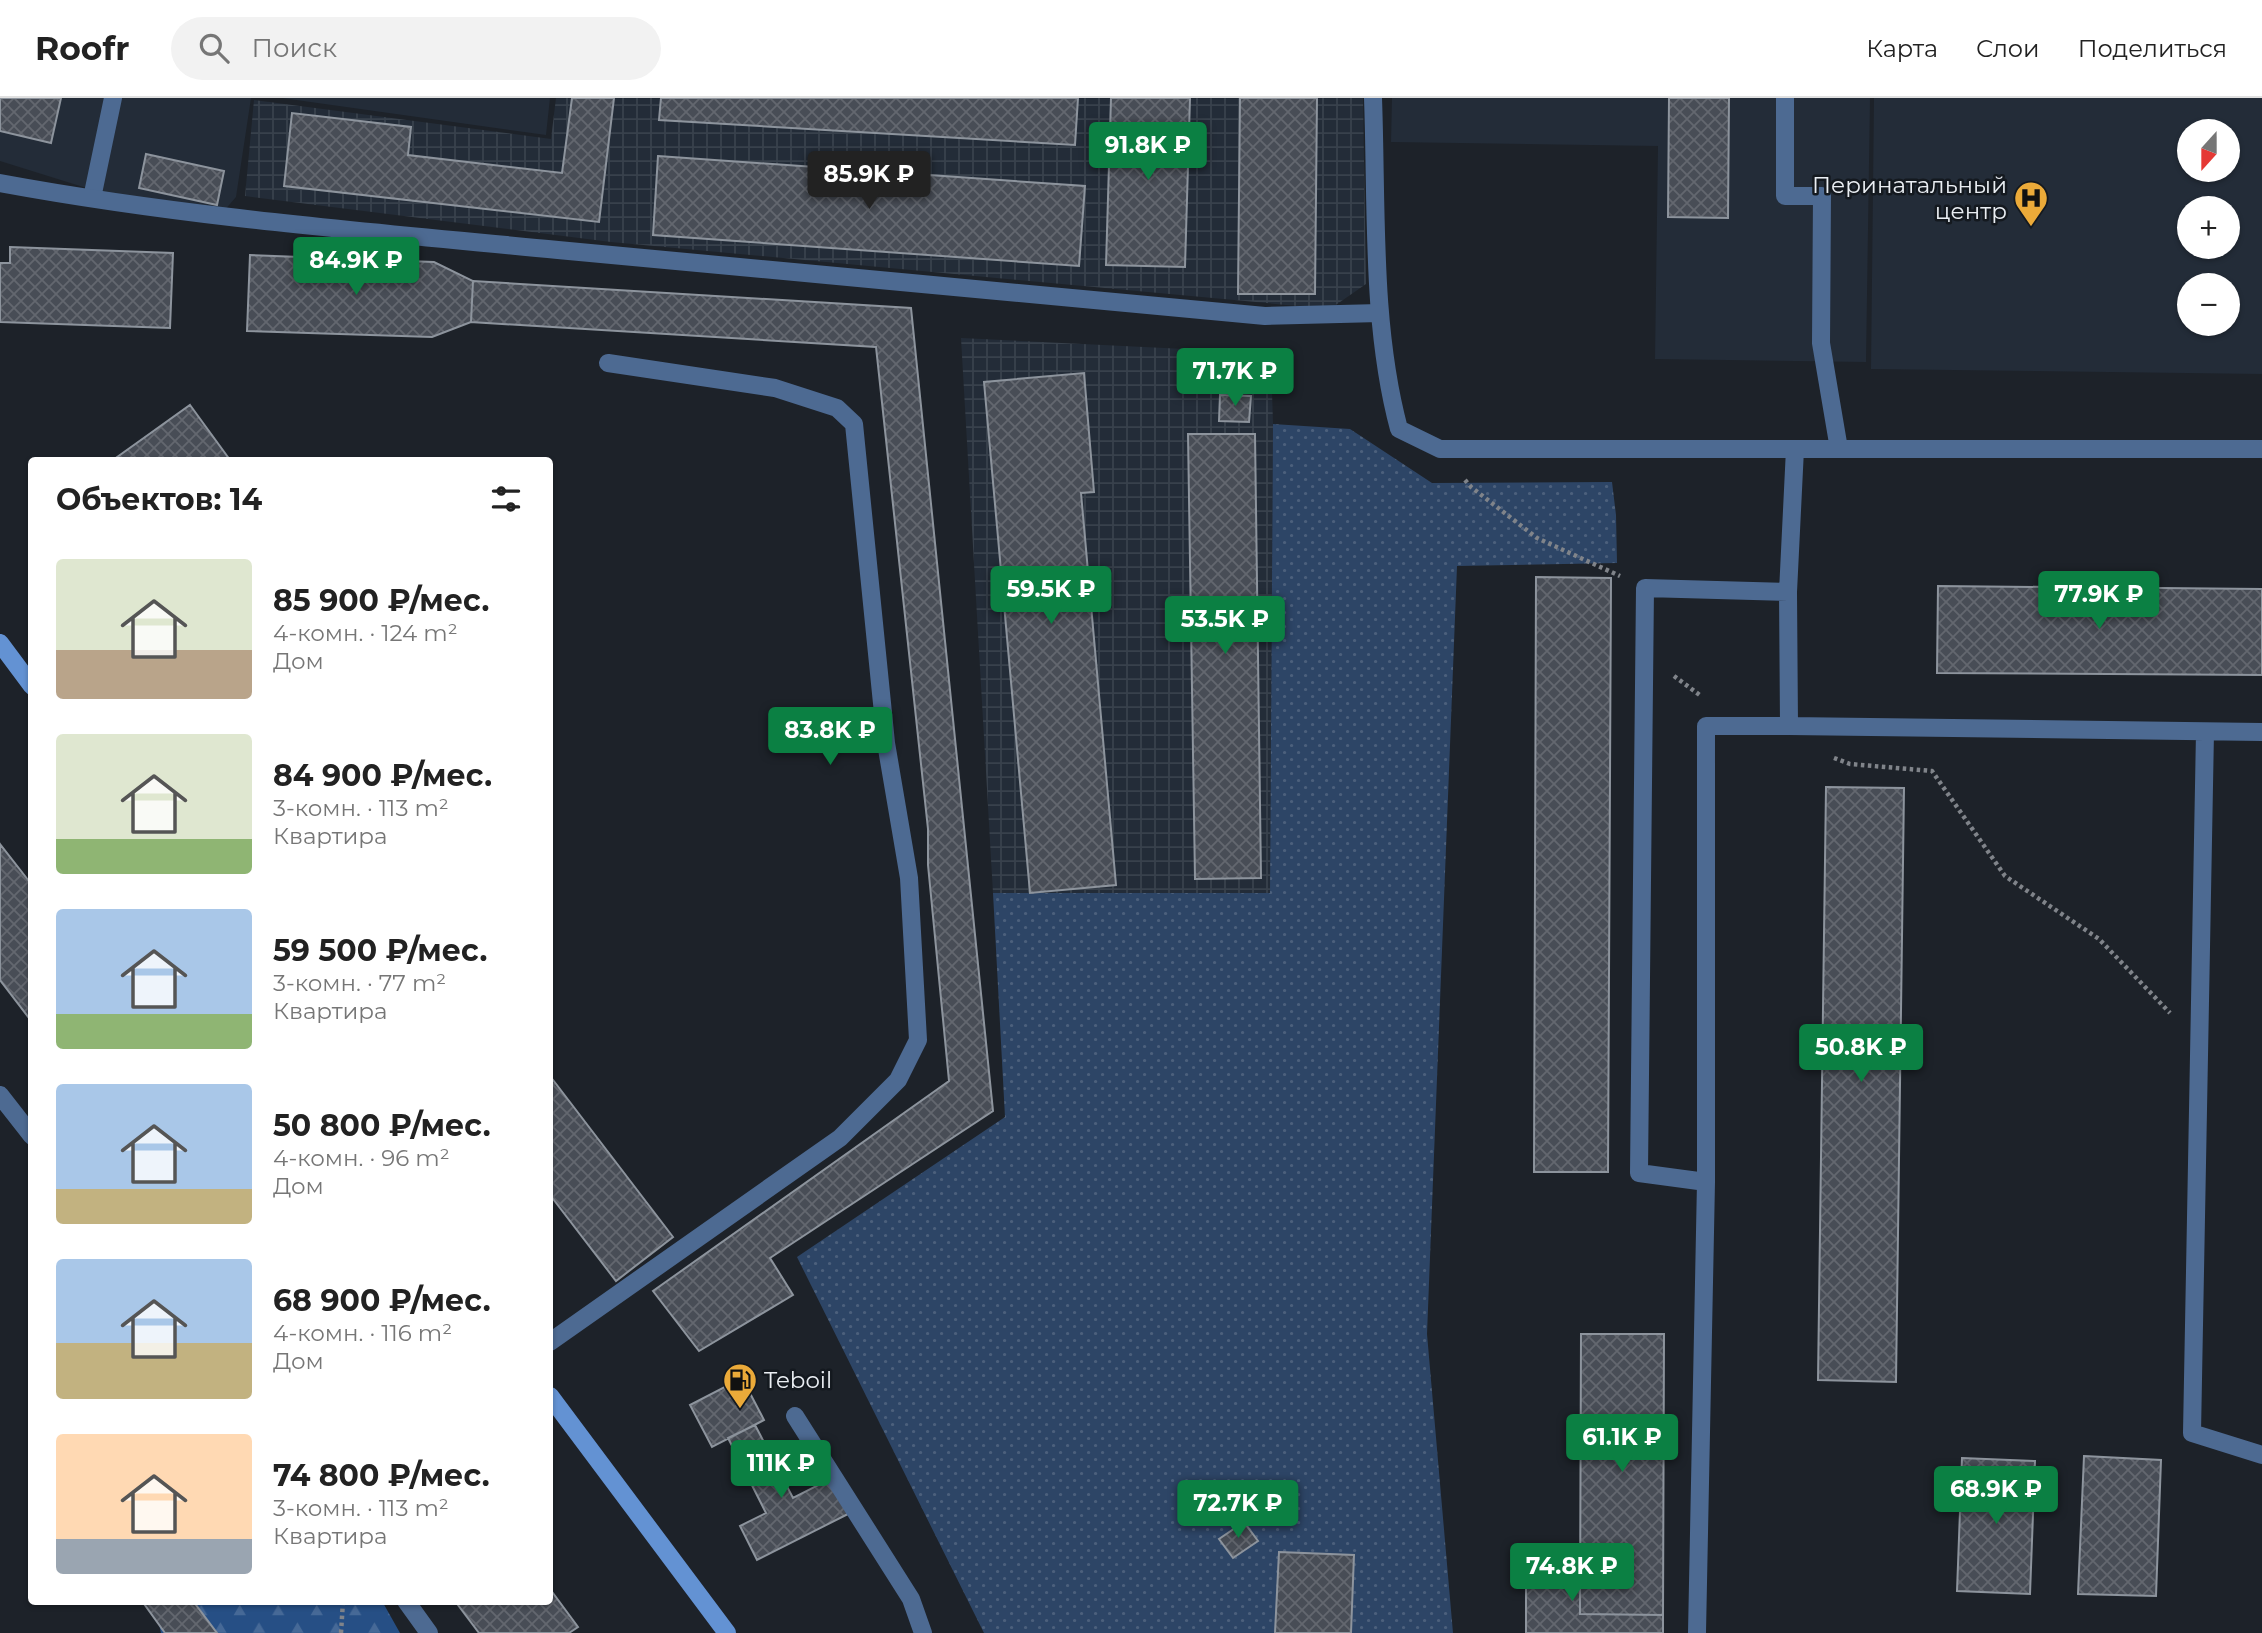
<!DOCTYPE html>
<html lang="ru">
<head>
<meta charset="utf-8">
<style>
	:root { --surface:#fff; --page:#f2f2f2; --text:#222; --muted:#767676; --line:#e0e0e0; --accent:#0b8043 }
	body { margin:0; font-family:Montserrat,sans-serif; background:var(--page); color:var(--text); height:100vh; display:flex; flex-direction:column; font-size:26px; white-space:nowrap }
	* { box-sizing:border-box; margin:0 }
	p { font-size:23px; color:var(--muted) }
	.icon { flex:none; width:38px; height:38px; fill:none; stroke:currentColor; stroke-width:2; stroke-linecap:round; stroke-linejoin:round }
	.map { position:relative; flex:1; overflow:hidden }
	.drawer { position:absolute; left:28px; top:359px; width:525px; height:1148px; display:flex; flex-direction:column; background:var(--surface); border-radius:7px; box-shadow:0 2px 5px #0004 }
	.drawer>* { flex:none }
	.needle { width:46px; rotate:201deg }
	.buttons { position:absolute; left:2177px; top:21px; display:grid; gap:14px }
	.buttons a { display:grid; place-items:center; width:63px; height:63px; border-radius:50%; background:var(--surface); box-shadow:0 2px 5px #0004; font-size:35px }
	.price { position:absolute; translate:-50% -60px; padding:0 16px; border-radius:7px; background:var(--accent); color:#fff; font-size:23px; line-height:46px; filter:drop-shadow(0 2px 4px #0008) }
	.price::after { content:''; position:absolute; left:50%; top:42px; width:21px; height:16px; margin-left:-10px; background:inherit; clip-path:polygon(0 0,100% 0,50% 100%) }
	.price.current { background:#222; color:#fff }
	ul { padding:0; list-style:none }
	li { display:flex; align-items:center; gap:21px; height:175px; padding:0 28px }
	li span { display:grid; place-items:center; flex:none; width:196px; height:140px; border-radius:7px; color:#555 }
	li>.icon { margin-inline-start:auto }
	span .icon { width:84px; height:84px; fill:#fffc; stroke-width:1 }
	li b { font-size:30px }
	h2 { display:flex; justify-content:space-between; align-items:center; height:84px; padding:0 28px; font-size:30px }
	header { display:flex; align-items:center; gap:42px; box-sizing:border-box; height:98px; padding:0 35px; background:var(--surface); border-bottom:2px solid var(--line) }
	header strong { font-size:33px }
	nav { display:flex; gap:38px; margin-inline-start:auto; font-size:24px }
	.search { width:490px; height:63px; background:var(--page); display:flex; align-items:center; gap:18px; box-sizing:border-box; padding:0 24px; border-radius:38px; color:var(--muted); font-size:26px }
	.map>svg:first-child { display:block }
</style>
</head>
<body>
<header>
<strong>Roofr</strong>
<div class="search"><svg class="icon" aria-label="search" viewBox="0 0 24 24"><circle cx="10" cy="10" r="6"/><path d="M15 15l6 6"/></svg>Поиск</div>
<nav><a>Карта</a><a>Слои</a><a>Поделиться</a></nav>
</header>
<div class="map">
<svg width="2262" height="1535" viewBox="0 0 2262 1535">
	<defs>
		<pattern id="industrial-grid" width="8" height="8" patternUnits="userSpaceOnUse" patternTransform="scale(1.75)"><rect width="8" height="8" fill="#232c38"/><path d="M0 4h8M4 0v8" fill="none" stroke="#38414c"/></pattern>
		<pattern id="grass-dots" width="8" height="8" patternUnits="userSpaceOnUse" patternTransform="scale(1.75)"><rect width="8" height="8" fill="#2d4566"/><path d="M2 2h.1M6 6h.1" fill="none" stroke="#4c607c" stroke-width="1.8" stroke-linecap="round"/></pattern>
		<pattern id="forest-firs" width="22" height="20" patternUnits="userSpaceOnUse" patternTransform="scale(1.75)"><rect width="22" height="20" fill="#264f85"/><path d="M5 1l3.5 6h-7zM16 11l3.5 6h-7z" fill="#466997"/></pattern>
		<pattern id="building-cross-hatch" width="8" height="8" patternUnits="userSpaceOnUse" patternTransform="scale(1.75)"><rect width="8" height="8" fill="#484d56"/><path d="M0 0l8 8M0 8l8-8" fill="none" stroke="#63676f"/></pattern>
	</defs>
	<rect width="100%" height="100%" fill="#1d2229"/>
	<path fill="#232c38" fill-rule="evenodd" d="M0,0H251L236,99L223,114L112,98L0,63Z
		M282,0H550L546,37Z
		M1392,0H1870L1866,264L1655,261L1658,48L1391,44Z
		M1874,0H2262V276L1871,271ZM2228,33V72H2189V33ZM2228,110V149H2189V110ZM2189,187H2228V226H2189Z"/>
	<path fill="url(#industrial-grid)" d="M556,0H1363L1366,186L1330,211L611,144L245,98L254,2L551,41Z
		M961,240L1266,255L1272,294L1273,326L1270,795H993Z"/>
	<path fill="url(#grass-dots)" d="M1273,326L1350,331L1432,385L1612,384L1616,417L1617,465L1457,468L1427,1236L1453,1535H984L797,1159L1005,1019L993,795H1270Z"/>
	<path fill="url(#forest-firs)" d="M154,1503H382L400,1535H161Z"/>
	<path fill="url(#building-cross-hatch)" stroke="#8d949d" stroke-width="2" d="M0,0H61L51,45L0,33Z
		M572,0H614L599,124L284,88L292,15L411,29L408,57L562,75Z
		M661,0H1078L1075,47L659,22Z
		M1111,0H1190L1185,169L1106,167Z
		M1240,0H1317L1315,196H1238Z
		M1669,0H1729L1728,120L1668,119Z
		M146,56L224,73L217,107L139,90Z
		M658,58L1085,88L1079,168L653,137Z
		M10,149L173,155L170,230L0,224V165H10Z
		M250,157L434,164L473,183L471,224L432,239L247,233Z
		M473,183L911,210L993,1013L770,1160L793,1197L699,1253L653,1193L949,983L928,767V731L876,249L471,224Z
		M1084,275L1094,394L1081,395L1116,787L1030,795L984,284Z
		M1220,297L1251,298L1249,324L1219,323Z
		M190,307L230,362H113Z
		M1188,336H1255L1261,780L1195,781Z
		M1536,479L1611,480L1608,1074H1534Z
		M1938,488L2262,491V577L1937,575Z
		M1826,689L1904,690L1896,1284L1818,1282Z
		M0,746L32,787V924L0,882Z
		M550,978L673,1139L616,1183L550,1097Z
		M1581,1236H1664L1663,1517L1580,1516Z
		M742,1280L764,1322L712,1349L690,1307Z
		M755,1327L793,1400L830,1381L848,1416L757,1462L740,1428L766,1415L728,1340Z
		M2084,1358L2161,1362L2156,1498L2078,1496Z
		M1962,1360L2035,1363L2030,1496L1957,1493Z
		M1244,1424L1258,1443L1233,1460L1219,1441Z
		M1279,1454L1354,1457L1351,1535H1275Z
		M1526,1459H1580V1516L1663,1517V1535H1526Z
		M550,1491L578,1529L569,1535H479L455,1503H550Z
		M142,1503H193L217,1535H165Z"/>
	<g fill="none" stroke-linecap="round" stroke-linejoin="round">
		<path stroke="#80848a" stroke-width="4.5" stroke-dasharray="3.5 3.5" stroke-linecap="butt" d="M1465,382L1471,389L1537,440L1620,478
			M1674,578L1701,598
			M1834,660L1850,666L1932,673L2005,778L2099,841L2170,915
			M341,1535L343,1503"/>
		<path stroke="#4d6a92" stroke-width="18" d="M1785,0V98H1822L1821,245L1839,351
			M92,100L113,0
			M1789,628L2262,634
			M2205,634L2192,1335L2262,1357
			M0,997L32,1038
			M1706,1084L1639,1075L1645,490L1788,494
			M550,1244L840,1040L898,982L918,942L909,780L886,645L854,326L837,310L775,290L608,265
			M795,1318L911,1501L923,1535
			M406,1503L429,1535
			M1697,1535L1706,1084V628H1789L1788,494L1795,351"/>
		<path stroke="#4d6a92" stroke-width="18" d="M1373,0C1377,108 1371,227 1399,331L1440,351H2262
			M0,85C184,119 372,134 558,152C794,174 1029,196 1265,218L1380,215"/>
		<path stroke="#6392d3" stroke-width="18" d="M0,545L32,588
			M550,1298L727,1535"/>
	</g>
	<defs>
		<g id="hospital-pin" transform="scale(1.75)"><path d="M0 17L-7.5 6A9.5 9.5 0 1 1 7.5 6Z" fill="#ebaa39" stroke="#14191f"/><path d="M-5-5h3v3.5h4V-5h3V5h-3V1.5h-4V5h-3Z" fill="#111"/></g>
		<g id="fuel-pin" transform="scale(1.75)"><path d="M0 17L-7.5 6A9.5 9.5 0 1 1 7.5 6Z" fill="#ebaa39" stroke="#14191f"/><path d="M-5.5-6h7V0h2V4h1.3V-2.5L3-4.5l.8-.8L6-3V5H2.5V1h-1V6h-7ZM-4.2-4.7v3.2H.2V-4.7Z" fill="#111"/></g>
	</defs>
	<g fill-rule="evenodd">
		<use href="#hospital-pin" x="2031" y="100"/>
		<use href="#fuel-pin" x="740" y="1282"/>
	</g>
	<g text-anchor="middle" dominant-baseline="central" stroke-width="5" stroke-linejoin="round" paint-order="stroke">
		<g font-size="23" fill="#eaeef3" stroke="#14191f" text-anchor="end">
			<text x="2007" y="87">Перинатальный<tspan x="2007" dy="26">центр</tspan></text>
			<text x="764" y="1282" text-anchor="start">Teboil</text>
		</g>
	</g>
</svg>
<div class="buttons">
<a><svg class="needle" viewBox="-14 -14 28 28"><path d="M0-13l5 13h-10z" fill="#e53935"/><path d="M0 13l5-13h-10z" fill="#767676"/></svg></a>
<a>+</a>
<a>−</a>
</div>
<b class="price" style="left:1148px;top:84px">91.8K ₽</b>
<b class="price current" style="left:869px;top:113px">85.9K ₽</b>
<b class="price" style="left:356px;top:199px">84.9K ₽</b>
<b class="price" style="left:1235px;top:310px">71.7K ₽</b>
<b class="price" style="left:1051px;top:528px">59.5K ₽</b>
<b class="price" style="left:2099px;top:533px">77.9K ₽</b>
<b class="price" style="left:1225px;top:558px">53.5K ₽</b>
<b class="price" style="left:830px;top:669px">83.8K ₽</b>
<b class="price" style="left:1861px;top:986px">50.8K ₽</b>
<b class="price" style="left:1622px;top:1376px">61.1K ₽</b>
<b class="price" style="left:781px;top:1402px">111K ₽</b>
<b class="price" style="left:1996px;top:1428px">68.9K ₽</b>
<b class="price" style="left:1238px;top:1442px">72.7K ₽</b>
<b class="price" style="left:1572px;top:1505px">74.8K ₽</b>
<section class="drawer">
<h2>Объектов: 14<svg class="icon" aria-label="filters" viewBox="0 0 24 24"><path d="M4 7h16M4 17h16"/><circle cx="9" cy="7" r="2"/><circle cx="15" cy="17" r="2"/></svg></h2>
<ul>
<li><span style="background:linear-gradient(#dfe7d0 65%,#b9a48a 0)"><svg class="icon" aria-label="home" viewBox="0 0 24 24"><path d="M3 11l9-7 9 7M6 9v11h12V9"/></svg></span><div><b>85 900 ₽/мес.</b><p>4-комн. · 124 m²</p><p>Дом</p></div></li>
<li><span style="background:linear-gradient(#dfe7d0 75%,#8fb573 0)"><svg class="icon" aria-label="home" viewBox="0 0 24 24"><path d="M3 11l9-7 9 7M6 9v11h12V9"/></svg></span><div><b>84 900 ₽/мес.</b><p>3-комн. · 113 m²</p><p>Квартира</p></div></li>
<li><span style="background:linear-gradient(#a9c7e8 75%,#8fb573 0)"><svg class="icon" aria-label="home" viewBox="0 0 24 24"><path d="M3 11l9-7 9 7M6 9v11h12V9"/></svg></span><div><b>59 500 ₽/мес.</b><p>3-комн. · 77 m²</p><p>Квартира</p></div></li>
<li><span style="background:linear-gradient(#a9c7e8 75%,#c2b280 0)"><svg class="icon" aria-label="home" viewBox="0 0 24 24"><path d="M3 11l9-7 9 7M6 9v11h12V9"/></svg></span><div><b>50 800 ₽/мес.</b><p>4-комн. · 96 m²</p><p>Дом</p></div></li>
<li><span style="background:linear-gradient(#a9c7e8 60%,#c2b280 0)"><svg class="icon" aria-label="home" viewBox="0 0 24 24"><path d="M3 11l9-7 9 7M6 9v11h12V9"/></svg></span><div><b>68 900 ₽/мес.</b><p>4-комн. · 116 m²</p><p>Дом</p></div></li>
<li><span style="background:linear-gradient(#ffd9b3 75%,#9aa5b1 0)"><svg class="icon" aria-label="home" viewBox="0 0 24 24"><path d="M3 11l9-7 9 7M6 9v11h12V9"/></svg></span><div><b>74 800 ₽/мес.</b><p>3-комн. · 113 m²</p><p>Квартира</p></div></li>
</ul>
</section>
</div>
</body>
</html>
